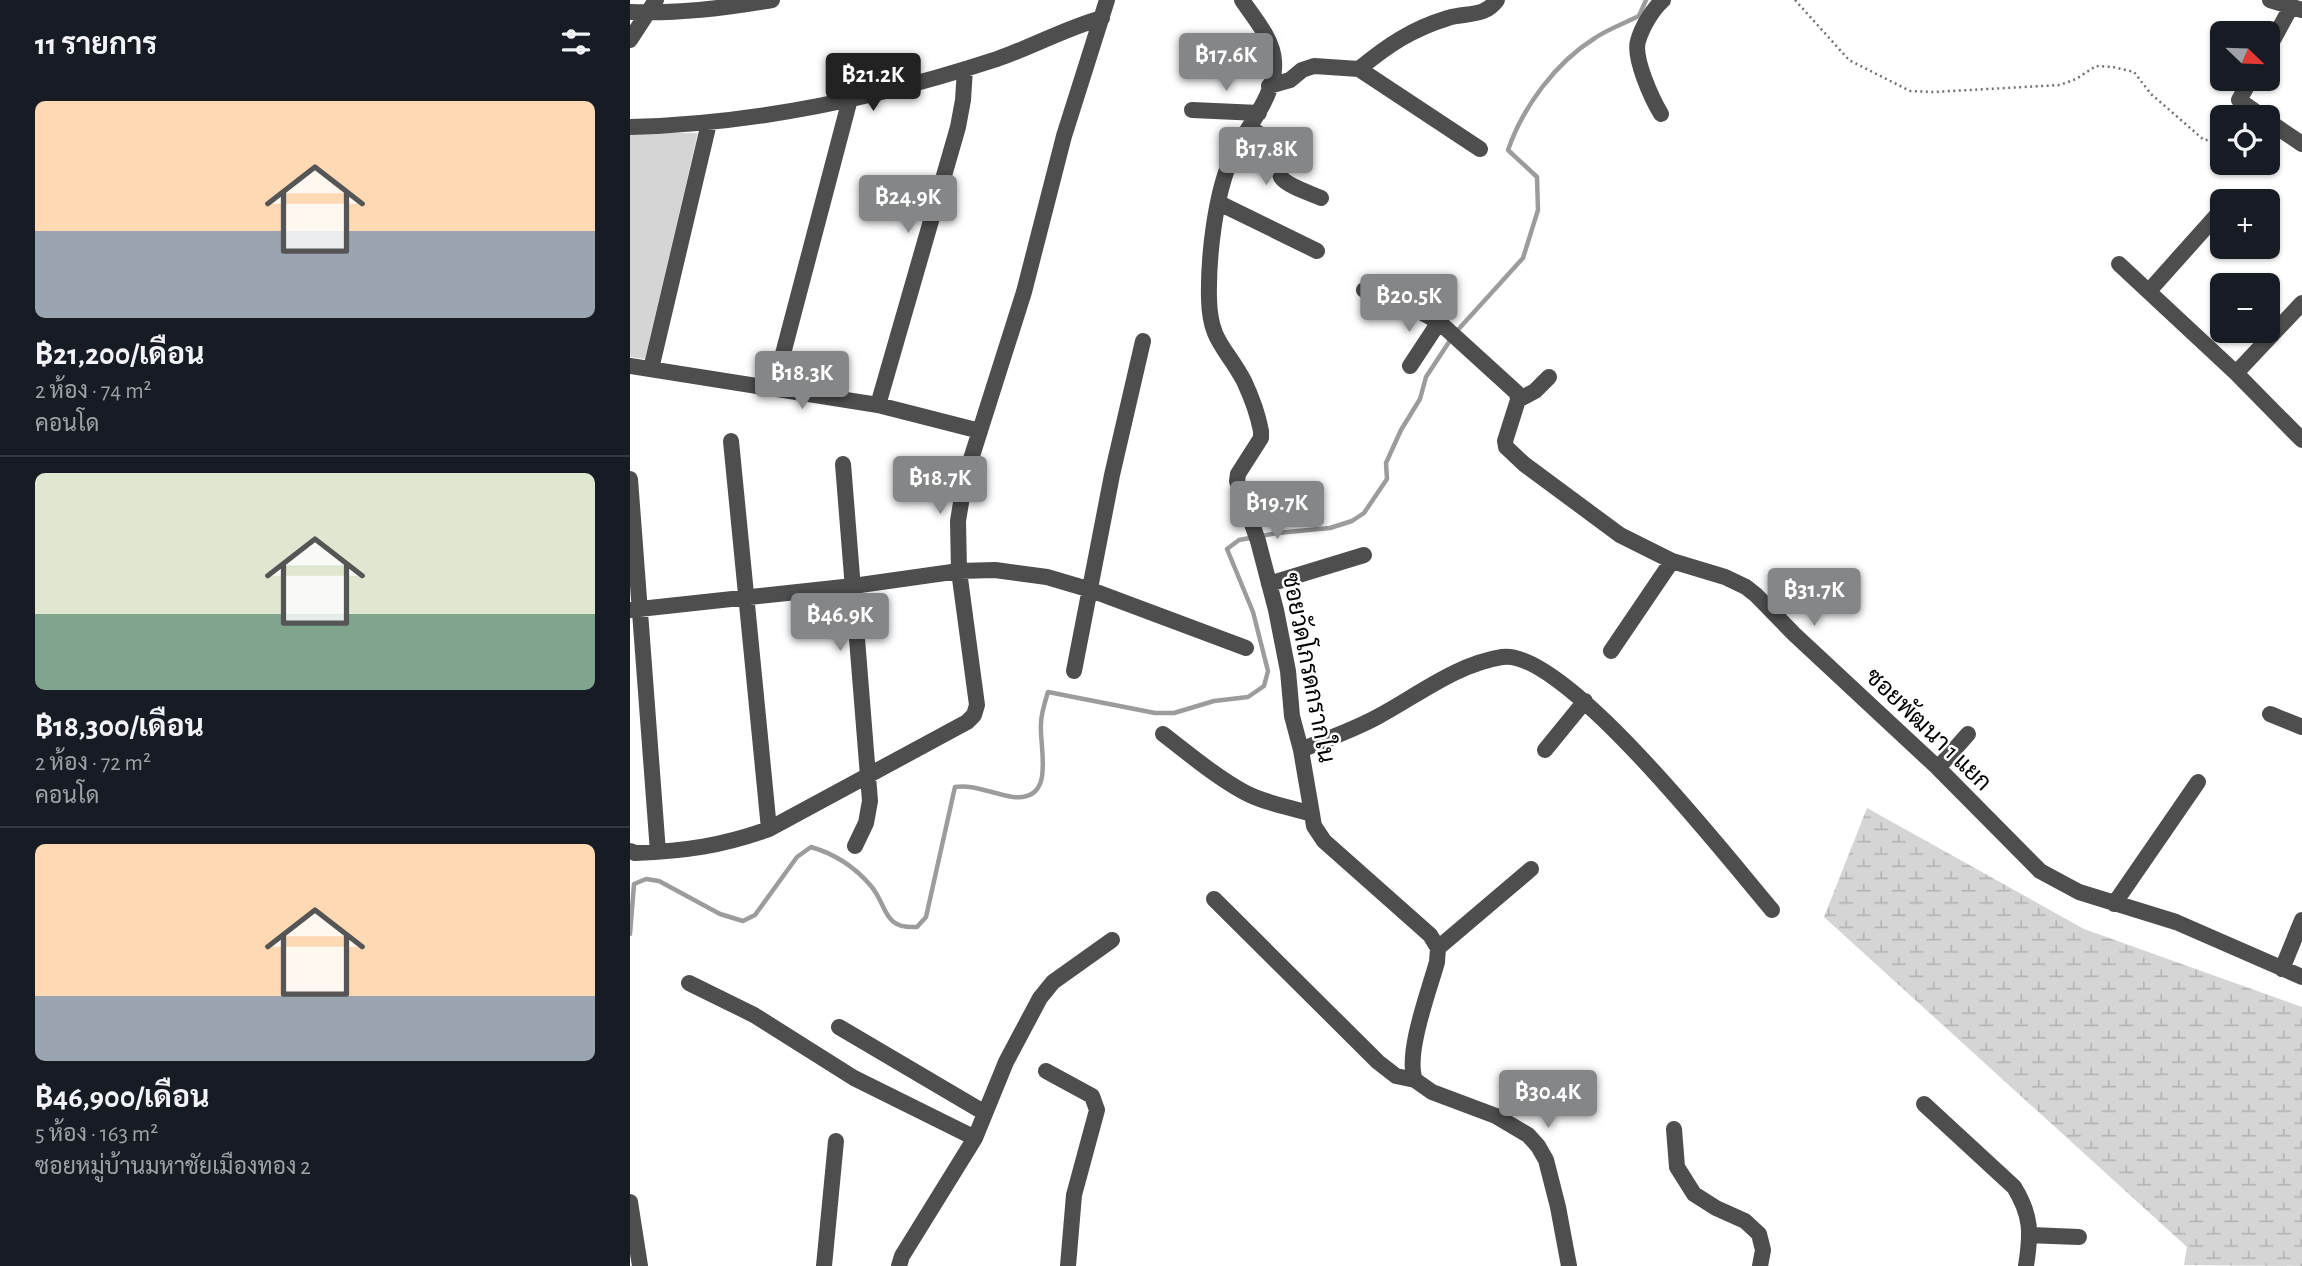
<!DOCTYPE html>
<html lang="th">
<head>
<meta charset="utf-8">
<style>
	:root { --surface:#171b24; --page:#20242c; --text:#f1f3f6; --muted:#9ea1a6; --line:#363941; --accent:#858687 }
	body { margin:0; font-family:"Alegreya Sans",Sarabun,sans-serif; background:var(--page); color:var(--text); height:100vh; display:flex; flex-direction:column; font-size:26px; white-space:nowrap }
	* { box-sizing:border-box; margin:0 }
	p { font-size:23px; color:var(--muted) }
	.icon { flex:none; width:38px; height:38px; fill:none; stroke:currentColor; stroke-width:2; stroke-linecap:round; stroke-linejoin:round }
	.map { position:relative; flex:1; overflow:hidden }
	.drawer { display:flex; flex-direction:column; background:var(--surface); width:630px }
	.drawer>* { flex:none }
	.needle { width:46px; rotate:113deg }
	.tools { position:absolute; left:1580px; top:21px; display:grid; gap:14px }
	.tools a { display:grid; place-items:center; width:70px; height:70px; border-radius:10px; background:var(--surface); box-shadow:0 2px 5px #0004; font-size:35px }
	.price { position:absolute; translate:-50% -60px; padding:0 16px; border-radius:7px; background:var(--accent); color:#fff; font-size:23px; line-height:46px; filter:drop-shadow(0 2px 4px #0008) }
	.price::after { content:''; position:absolute; left:50%; top:42px; width:21px; height:16px; margin-left:-10px; background:inherit; clip-path:polygon(0 0,100% 0,50% 100%) }
	.price.current { background:#222; color:#fff }
	ul { padding:0; list-style:none }
	li { display:grid; align-content:center; gap:14px; height:371px; padding:0 35px }
	li+li { border-top:2px solid var(--line) }
	li span { display:grid; place-items:center; height:217px; border-radius:10px; color:#555 }
	li>.icon { margin-inline-start:auto }
	span .icon { width:126px; height:126px; fill:#fffc; stroke-width:1 }
	li b { font-size:30px }
	h2 { display:flex; justify-content:space-between; align-items:center; height:84px; padding:0 35px; font-size:30px }
	main { display:flex; flex:1; min-height:0 }
	.map>svg:first-child { display:block }
</style>
</head>
<body>
<main>
<section class="drawer">
<h2>11 รายการ<svg class="icon" aria-label="filters" viewBox="0 0 24 24"><path d="M4 7h16M4 17h16"/><circle cx="9" cy="7" r="2"/><circle cx="15" cy="17" r="2"/></svg></h2>
<ul>
<li><span style="background:linear-gradient(#ffd9b3 60%,#9aa5b1 0)"><svg class="icon" aria-label="home" viewBox="0 0 24 24"><path d="M3 11l9-7 9 7M6 9v11h12V9"/></svg></span><div><b>฿21,200/เดือน</b><p>2 ห้อง · 74 m²</p><p>คอนโด</p></div></li>
<li><span style="background:linear-gradient(#dfe7d0 65%,#7fa58c 0)"><svg class="icon" aria-label="home" viewBox="0 0 24 24"><path d="M3 11l9-7 9 7M6 9v11h12V9"/></svg></span><div><b>฿18,300/เดือน</b><p>2 ห้อง · 72 m²</p><p>คอนโด</p></div></li>
<li><span style="background:linear-gradient(#ffd9b3 70%,#9aa5b1 0)"><svg class="icon" aria-label="home" viewBox="0 0 24 24"><path d="M3 11l9-7 9 7M6 9v11h12V9"/></svg></span><div><b>฿46,900/เดือน</b><p>5 ห้อง · 163 m²</p><p>ซอยหมู่บ้านมหาชัยเมืองทอง 2</p></div></li>
</ul>
</section>
<div class="map">
<svg width="1672" height="1266" viewBox="0 0 1672 1266">
	<defs>
		<pattern id="wetland-marsh" width="20" height="14" patternUnits="userSpaceOnUse" patternTransform="scale(1.75)"><rect width="20" height="14" fill="#d5d5d5"/><path d="M1 5h8M5 5V1M11 12h8M15 12V8" fill="none" stroke="#b5b5b5"/></pattern>
	</defs>
	<rect width="100%" height="100%" fill="#fff"/>
	<path fill="#d5d5d5" d="M0,133H68L15,359L0,357Z"/>
	<path fill="url(#wetland-marsh)" d="M1237,808L1454,929L1672,1007V1266L1554,1265L1557,1247L1194,917Z"/>
	<g fill="none" stroke-linecap="round" stroke-linejoin="round">
		<path stroke="#9c9c9c" stroke-width="4.5" d="M826,332L893,258L908,210L907,177L878,150C893,107 925,63 965,38C978,29 995,23 1009,16L1016,0
			M0,934L4,884L16,879L29,881L90,914L113,921L125,915L167,857L181,847C205,854 225,867 241,886C258,906 252,929 287,927L296,917L325,787C344,784 363,794 383,797C427,802 409,747 411,724C411,713 415,702 418,692L525,713H544L584,701L618,697L634,686L638,671L623,612L597,549L609,540L647,533L700,528L722,521L734,513L757,479L756,463L771,430L790,399L796,377L821,339"/>
		<path stroke="#707070" stroke-width="2.5" stroke-dasharray="2 3.5" stroke-linecap="butt" d="M1165,0L1219,60L1280,91L1304,92L1430,85L1446,79L1466,66L1483,67L1504,72L1521,94L1574,140H1584L1592,130"/>
		<path stroke="#4e4e4e" stroke-width="16" d="M612,0C624,18 643,39 644,61C647,96 615,128 602,157C585,194 578,258 579,299C580,342 596,347 614,381C621,396 628,415 631,431V438L608,474L607,481L628,541L646,610L658,671L662,716L671,750L682,814L684,826L694,841L800,935L808,948L807,962C799,991 775,1054 785,1080
			M1640,0L1672,10
			M0,12C47,14 96,8 142,0
			M0,40L26,0
			M1638,49L1661,7
			M729,69C758,45 782,29 818,18C836,12 854,18 867,0
			M1621,79L1609,100L1633,117
			M639,86L660,80L672,70L684,66L729,69L850,149
			M562,110L629,113
			M1031,114C1022,99 1003,58 1008,41C1012,27 1022,10 1033,0
			M1638,121L1672,144
			M0,127C125,124 248,98 367,59C402,47 436,28 472,18
			M620,128C629,134 647,142 649,154C650,161 648,170 651,177C657,186 680,193 691,198
			M589,203L687,251
			M1489,264L1606,373L1672,440
			M734,290L763,304L778,305L809,322L887,393L888,400L875,441L876,447L894,464L990,535L1042,561L1095,577L1116,587L1126,595L1164,634L1308,768L1410,871L1449,892L1546,922L1672,977
			M1519,291L1586,216
			M0,366L248,405L350,431
			M780,366L809,322
			M21,369L79,123
			M1606,373L1672,303
			M144,388L220,99
			M888,400L905,391L919,377
			M248,405L328,127L333,100L335,69
			M101,441L139,829
			M213,464L240,801L236,823L225,846
			M0,479L28,852
			M639,584L734,555
			M0,610L223,586L329,571L365,570L417,577L461,590L616,648
			M981,651L1042,561
			M444,671L482,475L513,341
			M1640,714L1672,727
			M533,734C559,754 585,776 614,792C634,803 659,807 682,814
			M671,750C696,739 724,730 749,716C788,695 827,664 872,657C934,647 1100,861 1142,910
			M915,750L955,701
			M1308,768L1338,734
			M0,851L5,853C55,851 92,846 139,829L337,722L344,715L347,705L329,571L328,521L335,478L394,292L434,136L477,0
			M584,899L748,1062L766,1076L785,1080L802,1092L866,1116L898,1135L908,1146L916,1160L928,1207L939,1266
			M1484,904L1568,782
			M808,948L901,869
			M1652,969L1672,920
			M59,983L124,1015L224,1078L345,1138
			M209,1027L355,1113
			M416,1071L462,1096L467,1110L444,1195L438,1266
			M1294,1104L1384,1187C1402,1216 1401,1234 1396,1266
			M1044,1129L1047,1167L1064,1194L1086,1208L1115,1221L1129,1234L1133,1250L1130,1266
			M0,1202L10,1266
			M1399,1235L1449,1237
			M194,1266L206,1141
			M269,1266L272,1256L345,1138L376,1062L410,998L423,982L482,940"/>
	</g>
	<g text-anchor="middle" dominant-baseline="central" stroke-width="5" stroke-linejoin="round" paint-order="stroke">
		<g font-size="24" fill="#000" stroke="#fff">
			<text transform="translate(678 668) rotate(79)">ซอยวัดโกรดกรากใน</text>
			<text transform="translate(1298 730) rotate(44)">ซอยพัฒนา 1 แยก</text>
		</g>
	</g>
</svg>
<div class="tools">
<a><svg class="needle" viewBox="-14 -14 28 28"><path d="M0-13l5 13h-10z" fill="#e53935"/><path d="M0 13l5-13h-10z" fill="#9ea1a6"/></svg></a>
<a><svg class="icon" aria-label="locate" viewBox="0 0 24 24"><circle cx="12" cy="12" r="6"/><path d="M12 2v4M12 18v4M2 12h4M18 12h4"/></svg></a>
<a>+</a>
<a>−</a>
</div>
<b class="price" style="left:596px;top:93px">฿17.6K</b>
<b class="price current" style="left:243px;top:113px">฿21.2K</b>
<b class="price" style="left:636px;top:187px">฿17.8K</b>
<b class="price" style="left:278px;top:235px">฿24.9K</b>
<b class="price" style="left:779px;top:334px">฿20.5K</b>
<b class="price" style="left:172px;top:411px">฿18.3K</b>
<b class="price" style="left:310px;top:516px">฿18.7K</b>
<b class="price" style="left:647px;top:541px">฿19.7K</b>
<b class="price" style="left:1184px;top:628px">฿31.7K</b>
<b class="price" style="left:210px;top:653px">฿46.9K</b>
<b class="price" style="left:918px;top:1130px">฿30.4K</b>
</div>
</main>
</body>
</html>
